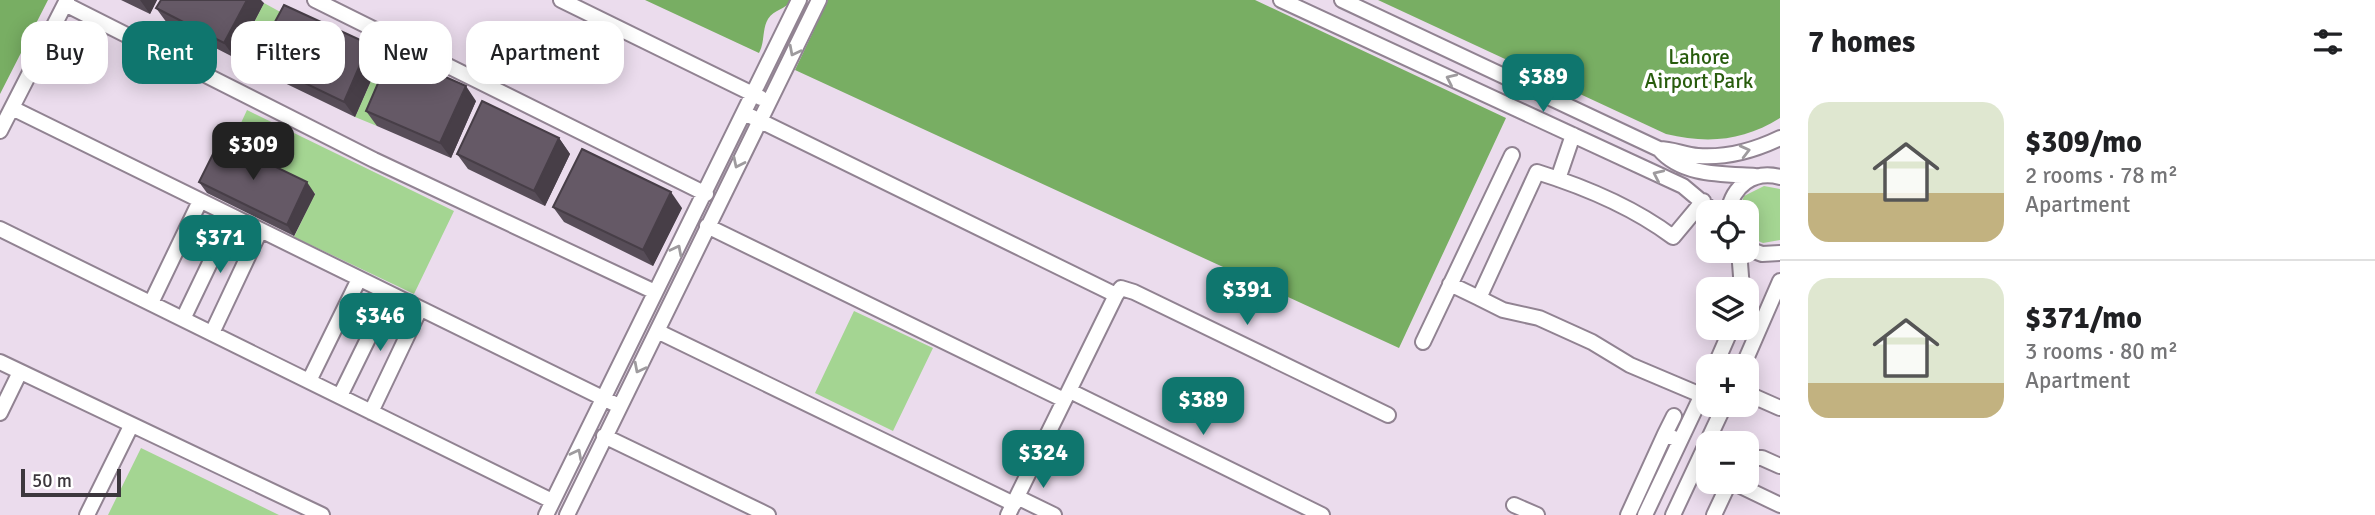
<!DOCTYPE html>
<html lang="en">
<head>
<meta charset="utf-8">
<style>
	:root { --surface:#fff; --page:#f2f2f2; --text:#202124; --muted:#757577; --line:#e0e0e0; --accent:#0f766e }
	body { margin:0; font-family:Signika,sans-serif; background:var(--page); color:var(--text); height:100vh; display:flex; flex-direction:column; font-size:26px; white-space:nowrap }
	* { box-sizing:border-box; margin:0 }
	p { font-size:23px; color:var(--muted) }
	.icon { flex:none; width:38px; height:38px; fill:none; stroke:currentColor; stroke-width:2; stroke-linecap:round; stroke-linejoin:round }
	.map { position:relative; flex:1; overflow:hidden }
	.drawer { display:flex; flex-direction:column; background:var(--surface); width:595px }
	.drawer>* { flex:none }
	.banner { position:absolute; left:21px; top:21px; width:665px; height:63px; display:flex; gap:14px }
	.fabs { position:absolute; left:1696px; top:200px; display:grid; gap:14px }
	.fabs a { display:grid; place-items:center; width:63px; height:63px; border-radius:14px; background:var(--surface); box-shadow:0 4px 18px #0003; font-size:35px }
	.scale { position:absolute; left:21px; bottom:18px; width:100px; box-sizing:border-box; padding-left:7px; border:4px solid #3c373d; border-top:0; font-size:19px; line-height:24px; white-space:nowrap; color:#3c373d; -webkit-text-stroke:5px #fff; paint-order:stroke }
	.price { position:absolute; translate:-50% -60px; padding:0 16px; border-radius:14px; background:var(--accent); color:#fff; font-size:23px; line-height:46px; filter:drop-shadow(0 2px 4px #0008) }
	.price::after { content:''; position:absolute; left:50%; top:42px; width:21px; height:16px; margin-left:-10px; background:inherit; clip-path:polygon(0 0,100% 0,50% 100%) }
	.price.on { background:#222; color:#fff }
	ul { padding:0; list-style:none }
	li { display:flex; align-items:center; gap:21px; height:175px; padding:0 28px }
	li+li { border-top:2px solid var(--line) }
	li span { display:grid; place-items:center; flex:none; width:196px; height:140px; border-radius:21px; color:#555 }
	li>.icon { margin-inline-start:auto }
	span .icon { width:84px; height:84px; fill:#fffc; stroke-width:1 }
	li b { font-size:30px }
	h2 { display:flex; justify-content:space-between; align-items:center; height:84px; padding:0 28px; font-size:30px }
	.pill { padding:0 24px; border-radius:21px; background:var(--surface); box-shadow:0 4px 18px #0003; font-size:24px; line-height:63px }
	.pill.on { background:var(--accent); color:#fff }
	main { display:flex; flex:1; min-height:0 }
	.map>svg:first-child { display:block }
</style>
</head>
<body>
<main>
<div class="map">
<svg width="1780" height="515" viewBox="0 0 1780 515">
	<rect width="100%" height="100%" fill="#ebdced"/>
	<path fill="#a4d592" d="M264,3L295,20L266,74L235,58Z
		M380,60L402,69L377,126L355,117Z
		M247,110L454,211L414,294L294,237L315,193L228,151Z
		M1764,186L1780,189V240L1763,243L1749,237L1746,212H1738L1744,196Z
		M854,311L933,348L893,431L815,393Z
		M141,448L279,515H108Z"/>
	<path fill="#78ae63" d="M0,0H48L0,94Z
		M645,0H791C786,10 774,9 768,19C762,29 765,42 759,53Z
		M828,0H1255L1506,118L1399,348L795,70Z
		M1378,0H1780V118C1743,141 1708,144 1666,134Z"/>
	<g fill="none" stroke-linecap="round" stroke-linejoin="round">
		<g stroke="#918392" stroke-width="18">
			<path id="minor" d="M315,0L706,194
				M561,0L761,98
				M1281,0L1683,186L1714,212
				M1342,0L1659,149C1682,176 1722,174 1755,176
				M65,4L374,160L655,292
				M12,108L619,406
				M744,113L1116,295L1008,515
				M0,131L67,0
				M1659,149C1673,149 1684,155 1698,156C1726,158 1755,150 1780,138
				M1558,179L1573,135
				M1703,201L1673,237C1633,207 1585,187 1537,172L1479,298L1503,310L1539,318L1592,342L1630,365L1708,398
				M1728,212C1733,186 1753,170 1780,177
				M707,226L1064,400
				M0,229L552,501
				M1746,248L1762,254L1780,253
				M1739,250L1742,289
				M1450,284L1479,298
				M1116,295L1121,288L1134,292L1388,415
				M151,303L200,201
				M183,319L232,217
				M657,331L1014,504
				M212,333L260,231
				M1423,342L1512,155
				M0,362L322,515
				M1715,366L1732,327
				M1743,366L1780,281
				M309,381L359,279
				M1070,391L1322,515
				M1746,393L1780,408
				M340,396L390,294
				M371,412L420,309
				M0,413L20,372
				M1665,434L1674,416
				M604,436L768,515
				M1746,458H1762L1780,466
				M1017,497L1054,515
				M1514,505L1537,515
				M87,515L131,426
				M546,515L799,0
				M567,515L819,0
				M1628,515L1665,434L1680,441
				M1645,515L1708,382
				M1673,515L1725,404
				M1714,515L1730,481L1780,505"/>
		</g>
		<use href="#minor" stroke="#fff" stroke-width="14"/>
	</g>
	<path fill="#574d58" d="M121,0H157L150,14Z
		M264,3L235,58L167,23L156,8Z
		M255,59L380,60L355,117L266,74Z
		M476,101L451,158L377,126L366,111Z
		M559,138L570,154L545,206L468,169L457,154Z
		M199,182L315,194L294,236L207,193Z
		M553,207L682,208L653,266L564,222Z"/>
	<path fill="#473e47" d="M140,0H157L150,14Z
		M247,0H261L264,3L235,58L224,43Z
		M369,44L380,60L355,117L344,102Z
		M466,86L476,101L451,158L440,143Z
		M559,138L570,154L545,206L534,191Z
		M307,182L315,194L294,236L287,225Z
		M671,192L682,208L653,266L643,250Z"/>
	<path fill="#655966" stroke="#473e47" stroke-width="2" d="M161,0H247L224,43L156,8Z
		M284,5L369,44L344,102L255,59Z
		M391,53L466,86L440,143L366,111Z
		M482,101L559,138L534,191L457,154Z
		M220,140L307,182L287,225L199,182Z
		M582,149L671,192L643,250L553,207Z"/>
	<defs><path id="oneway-chevron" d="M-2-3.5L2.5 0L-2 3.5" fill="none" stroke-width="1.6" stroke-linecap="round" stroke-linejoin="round" transform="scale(1.75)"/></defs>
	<g stroke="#9e9b9e">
		<use href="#oneway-chevron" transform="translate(794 51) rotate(117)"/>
		<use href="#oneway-chevron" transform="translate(1451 79) rotate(-155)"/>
		<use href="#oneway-chevron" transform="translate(1745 151) rotate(-14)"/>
		<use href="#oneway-chevron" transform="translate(738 163) rotate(116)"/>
		<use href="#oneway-chevron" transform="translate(1658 175) rotate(-155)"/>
		<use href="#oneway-chevron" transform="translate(677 250) rotate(-63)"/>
		<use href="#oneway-chevron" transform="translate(639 368) rotate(117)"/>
		<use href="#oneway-chevron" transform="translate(577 454) rotate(-63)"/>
	</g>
	<g text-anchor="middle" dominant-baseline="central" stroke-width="7" stroke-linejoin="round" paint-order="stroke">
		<g font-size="21" fill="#285c0d" stroke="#fff">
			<text x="1699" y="57">Lahore<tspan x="1699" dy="24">Airport Park</tspan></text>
		</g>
	</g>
</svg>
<div class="fabs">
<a><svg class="icon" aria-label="locate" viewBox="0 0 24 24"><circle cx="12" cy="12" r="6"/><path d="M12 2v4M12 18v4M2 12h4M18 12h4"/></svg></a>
<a><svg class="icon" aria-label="layers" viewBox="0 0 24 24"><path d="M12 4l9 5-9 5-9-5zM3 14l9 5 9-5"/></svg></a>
<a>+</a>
<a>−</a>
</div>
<div class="scale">50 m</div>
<b class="price" style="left:1543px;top:114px">$389</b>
<b class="price on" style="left:253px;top:182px">$309</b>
<b class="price" style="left:220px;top:275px">$371</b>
<b class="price" style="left:1247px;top:327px">$391</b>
<b class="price" style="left:380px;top:353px">$346</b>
<b class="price" style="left:1203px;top:437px">$389</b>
<b class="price" style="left:1043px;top:490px">$324</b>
<div class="banner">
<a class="pill">Buy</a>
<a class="pill on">Rent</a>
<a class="pill">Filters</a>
<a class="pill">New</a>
<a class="pill">Apartment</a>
</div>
</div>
<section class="drawer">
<h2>7 homes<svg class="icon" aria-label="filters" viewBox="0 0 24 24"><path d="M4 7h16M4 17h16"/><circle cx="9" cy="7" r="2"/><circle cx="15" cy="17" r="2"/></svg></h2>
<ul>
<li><span style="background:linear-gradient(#dfe7d0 65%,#c2b280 0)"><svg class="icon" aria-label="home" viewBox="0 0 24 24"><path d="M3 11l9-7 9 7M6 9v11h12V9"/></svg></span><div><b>$309/mo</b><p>2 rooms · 78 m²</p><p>Apartment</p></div></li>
<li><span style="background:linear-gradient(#dfe7d0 75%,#c2b280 0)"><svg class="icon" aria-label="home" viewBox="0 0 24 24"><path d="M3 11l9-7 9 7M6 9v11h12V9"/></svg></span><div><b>$371/mo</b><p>3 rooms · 80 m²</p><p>Apartment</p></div></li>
</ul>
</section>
</main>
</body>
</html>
